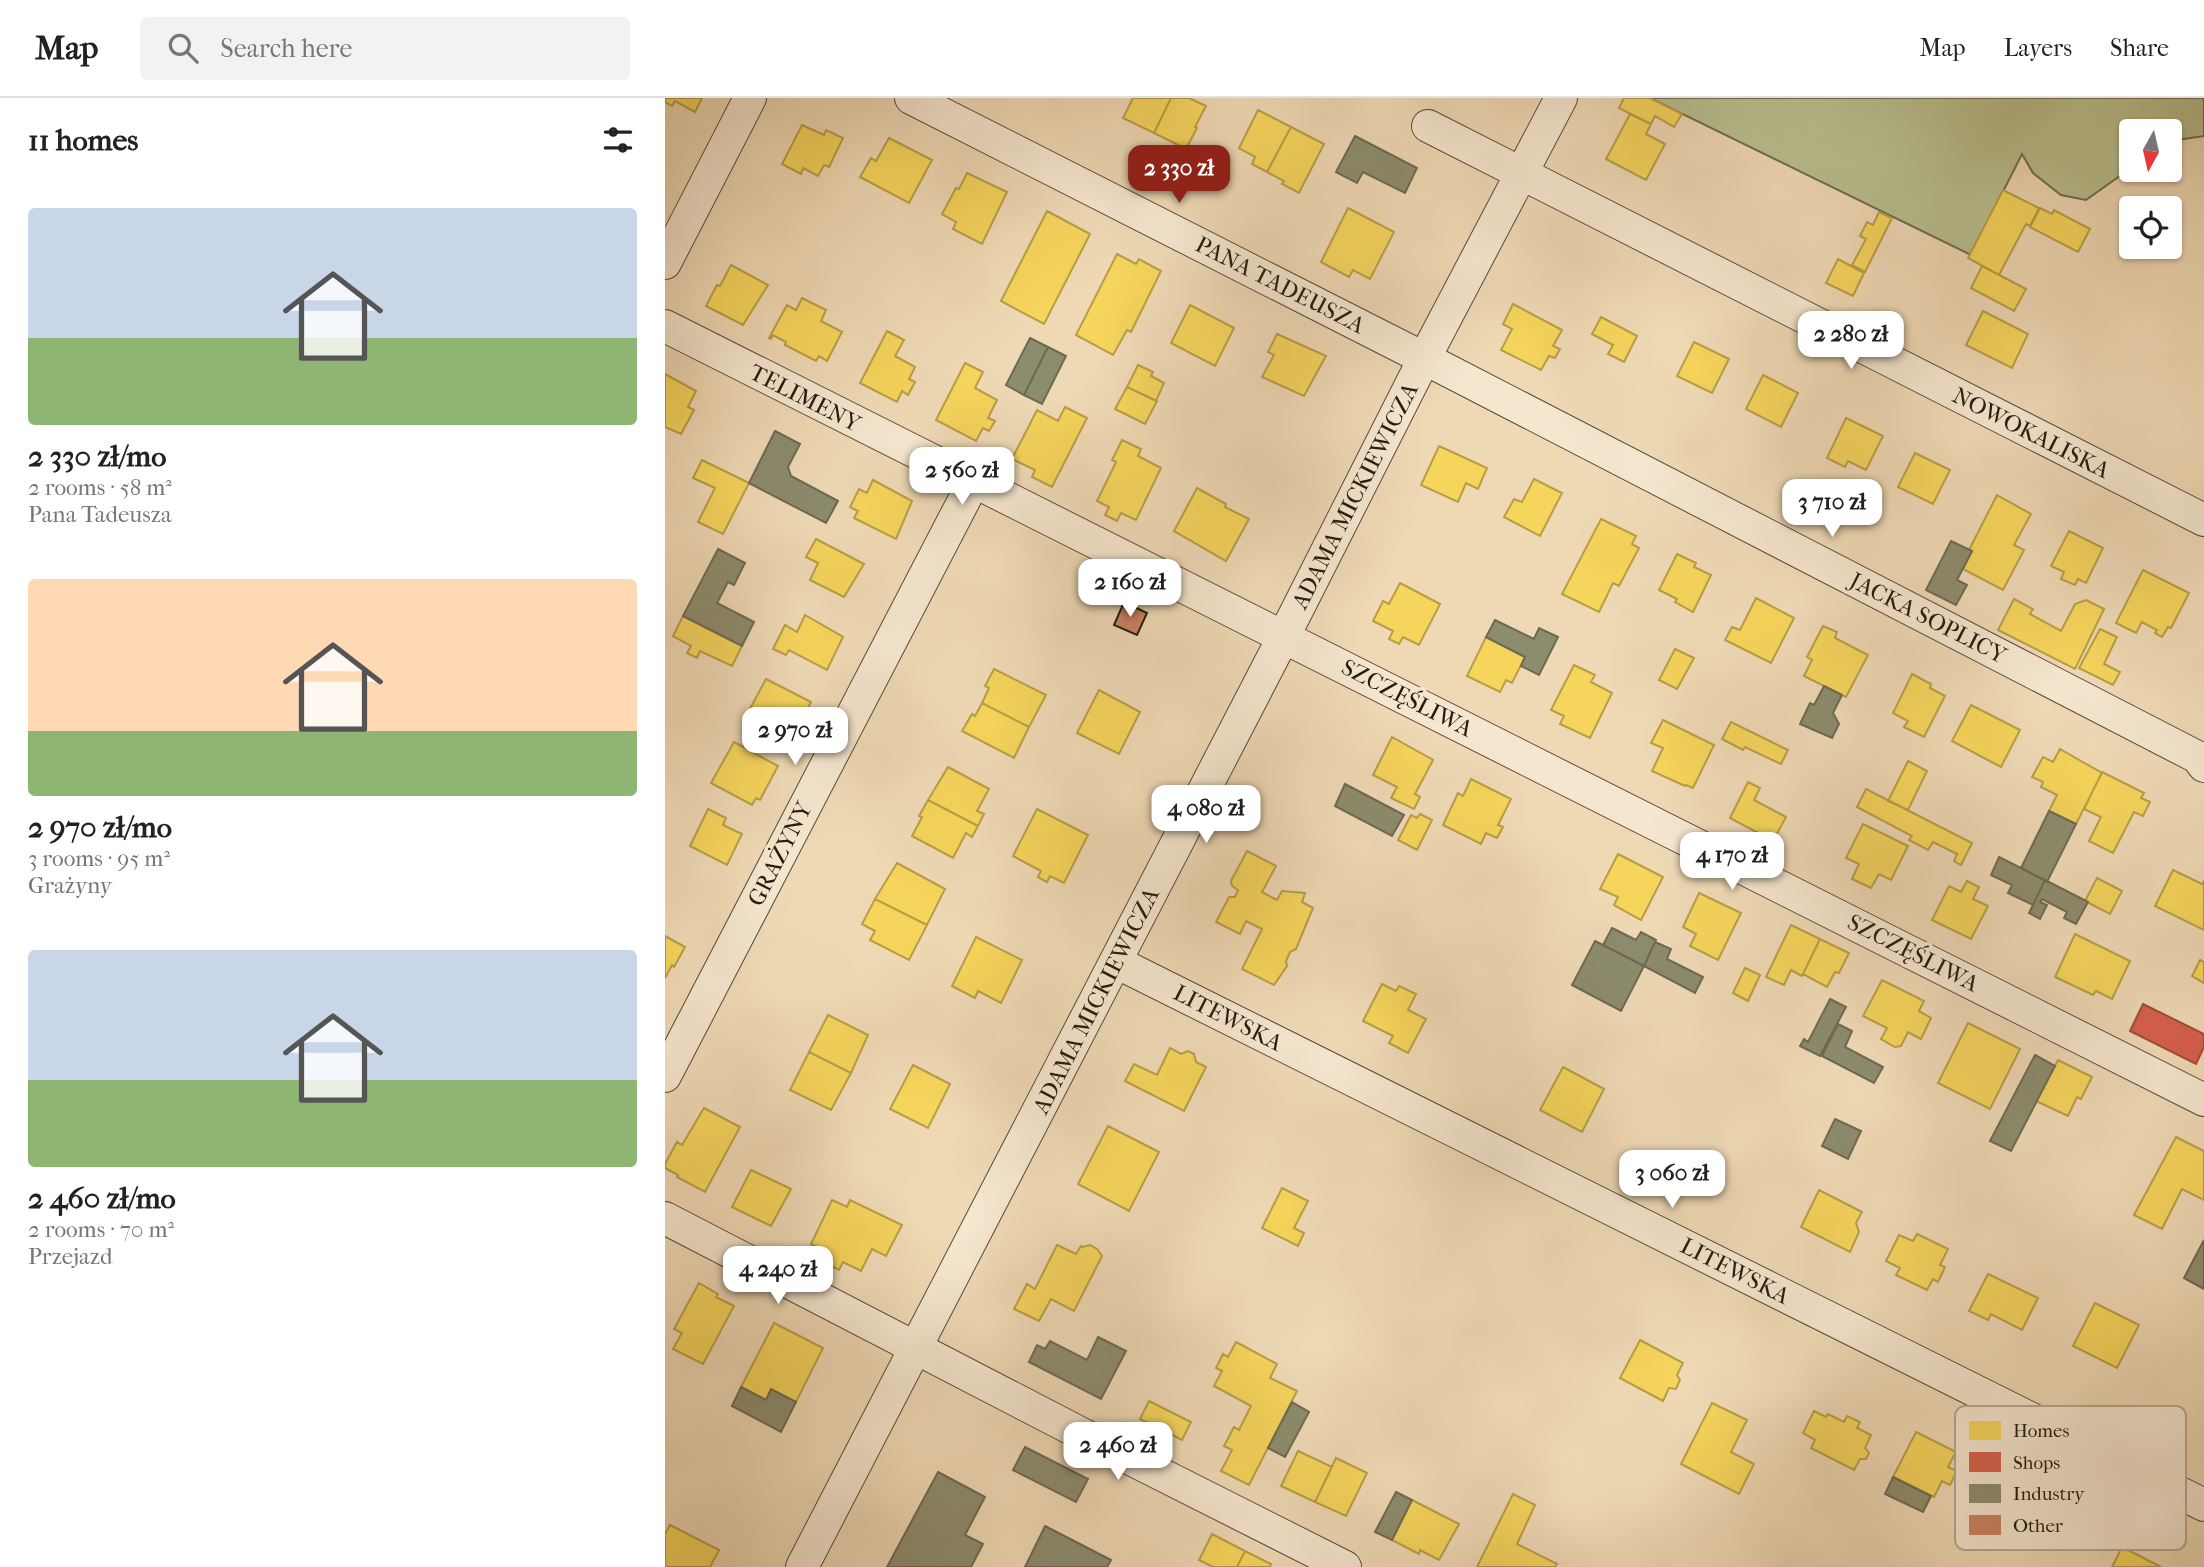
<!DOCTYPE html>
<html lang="en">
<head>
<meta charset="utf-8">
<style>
	:root { --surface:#fff; --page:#f2f2f2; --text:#222; --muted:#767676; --line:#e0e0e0; --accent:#8f2418 }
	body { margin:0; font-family:"IM FELL French Canon",serif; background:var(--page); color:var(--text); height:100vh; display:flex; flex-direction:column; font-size:26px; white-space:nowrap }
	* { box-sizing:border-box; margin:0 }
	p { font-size:23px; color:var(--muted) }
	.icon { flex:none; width:38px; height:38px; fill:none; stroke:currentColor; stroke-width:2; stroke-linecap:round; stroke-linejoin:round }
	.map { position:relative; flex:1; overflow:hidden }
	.panel { display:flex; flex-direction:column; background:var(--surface); width:665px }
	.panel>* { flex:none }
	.needle { width:46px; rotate:188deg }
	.controls { position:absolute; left:1454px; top:21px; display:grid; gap:14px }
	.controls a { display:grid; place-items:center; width:63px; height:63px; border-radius:7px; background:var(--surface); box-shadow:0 2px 5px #0004; font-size:35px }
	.price { position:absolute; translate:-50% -60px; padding:0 16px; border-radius:14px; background:#fff; color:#222; font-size:23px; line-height:46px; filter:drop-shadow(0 2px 4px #0008) }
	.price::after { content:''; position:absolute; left:50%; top:42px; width:21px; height:16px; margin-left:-10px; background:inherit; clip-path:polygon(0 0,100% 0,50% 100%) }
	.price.active { background:var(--accent); color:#fff }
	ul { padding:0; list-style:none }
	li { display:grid; align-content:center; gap:14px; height:371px; padding:0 28px }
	li span { display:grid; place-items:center; height:217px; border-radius:7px; color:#555 }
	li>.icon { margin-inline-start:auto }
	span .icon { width:126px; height:126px; fill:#fffc; stroke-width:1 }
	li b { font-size:30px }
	h2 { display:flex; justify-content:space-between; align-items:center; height:84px; padding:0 28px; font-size:30px }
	header { display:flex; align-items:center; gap:42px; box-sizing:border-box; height:98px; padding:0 35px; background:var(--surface); border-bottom:2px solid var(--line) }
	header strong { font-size:33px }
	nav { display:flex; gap:38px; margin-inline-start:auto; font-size:24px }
	.search { width:490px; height:63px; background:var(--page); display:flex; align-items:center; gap:18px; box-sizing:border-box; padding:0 24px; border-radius:7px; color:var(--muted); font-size:26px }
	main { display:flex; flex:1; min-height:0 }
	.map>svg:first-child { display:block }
</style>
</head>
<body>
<header>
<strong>Map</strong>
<div class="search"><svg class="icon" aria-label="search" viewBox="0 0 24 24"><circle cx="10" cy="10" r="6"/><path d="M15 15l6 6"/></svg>Search here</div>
<nav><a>Map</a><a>Layers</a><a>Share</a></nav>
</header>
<main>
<section class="panel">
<h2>11 homes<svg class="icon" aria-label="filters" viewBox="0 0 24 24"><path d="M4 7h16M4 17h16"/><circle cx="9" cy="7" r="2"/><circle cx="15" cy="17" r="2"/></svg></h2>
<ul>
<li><span style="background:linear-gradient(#c9d6e8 60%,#8fb573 0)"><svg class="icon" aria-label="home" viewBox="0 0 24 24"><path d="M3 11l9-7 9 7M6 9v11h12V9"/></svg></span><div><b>2 330 zł/mo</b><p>2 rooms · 58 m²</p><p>Pana Tadeusza</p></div></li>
<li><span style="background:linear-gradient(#ffd9b3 70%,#8fb573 0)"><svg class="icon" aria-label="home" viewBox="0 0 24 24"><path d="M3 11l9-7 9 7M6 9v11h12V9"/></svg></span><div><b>2 970 zł/mo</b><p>3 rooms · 95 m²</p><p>Grażyny</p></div></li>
<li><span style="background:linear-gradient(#c9d6e8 60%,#8fb573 0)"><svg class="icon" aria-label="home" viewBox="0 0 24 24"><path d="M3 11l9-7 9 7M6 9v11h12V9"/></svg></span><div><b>2 460 zł/mo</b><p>2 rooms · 70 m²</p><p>Przejazd</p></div></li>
</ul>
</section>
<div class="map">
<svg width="1539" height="1469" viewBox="0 0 1539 1469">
	<rect width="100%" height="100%" fill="#efd9b5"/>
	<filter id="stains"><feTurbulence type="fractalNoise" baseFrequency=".00286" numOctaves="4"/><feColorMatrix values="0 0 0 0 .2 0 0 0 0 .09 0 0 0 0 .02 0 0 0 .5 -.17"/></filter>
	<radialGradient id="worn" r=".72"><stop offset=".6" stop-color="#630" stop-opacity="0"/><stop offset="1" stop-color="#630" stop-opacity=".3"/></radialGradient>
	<path fill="#b9bf8e" stroke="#6f6e4f" stroke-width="2" d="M985,0H1539V38L1505,43V33H1466V70L1421,102L1396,97L1368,75L1357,56L1306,157Z"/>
	<path fill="#f6d55c" stroke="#b79e45" stroke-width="2" d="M0,0H37L30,14L10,3L7,8L0,4Z
		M468,0H506L489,35L458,20Z
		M506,0H524L541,8L530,29L532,30L521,51L489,35Z
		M959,0H985L1017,16L1009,29L990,18L986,26L954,10Z
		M593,12L626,29L602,74L587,66L590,59L574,50Z
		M965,16L986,26L981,36L1000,46L981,82L941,61Z
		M137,27L159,37L161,32L178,40L164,69L159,67L153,78L138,70L136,76L117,66Z
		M626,29L659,46L634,95L617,86L619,83L602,74Z
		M224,40L267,62L244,105L195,79L206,60L211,63Z
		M302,75L342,94L317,146L288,131L291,124L277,116L291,90L294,91Z
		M1338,92L1374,110L1365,128L1361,126L1334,177L1303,160Z
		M683,110L729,134L705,181L688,172L684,179L656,164Z
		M1375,110L1387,116L1389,112L1425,131L1413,154L1365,129Z
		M382,113L425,136L379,226L336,203Z
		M1214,114L1227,120L1200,174L1187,167L1201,141L1195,138L1202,124L1208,127Z
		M452,156L471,166L474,161L496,173L466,234L462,232L448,257L411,237Z
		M1173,161L1199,175L1188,198L1161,185Z
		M66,167L103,187L78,227L41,208L52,187L55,188Z
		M1317,168L1361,191L1349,213L1306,190Z
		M137,200L161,212L156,223L177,234L162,263L154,258L151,263L120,247L121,244L108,237L106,241L104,240L122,207L131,212Z
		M848,206L897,232L888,248L895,251L890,260L884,258L876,272L836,252L847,231L838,226Z
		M525,207L569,230L550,268L506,245Z
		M1318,213L1363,236L1347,270L1301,247Z
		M936,219L972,238L959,264L943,256L948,247L927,236Z
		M222,233L239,242L230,258L250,269L244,281L250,284L243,297L237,293L232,304L195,285Z
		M612,236L661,258L639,298L597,279L609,257L603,254Z
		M1029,244L1064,261L1047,295L1012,278Z
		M300,265L318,274L310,290L332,302L323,320L330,323L324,333L318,330L311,343L271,322Z
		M473,267L488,274L486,278L499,285L491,303L462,289Z
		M0,276L31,293L23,309L29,312L16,336L0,329Z
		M1098,277L1133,295L1116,329L1081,311Z
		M462,289L492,303L480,326L450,311Z
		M400,309L422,320L387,389L367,379L370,372L347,361L372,312L393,323Z
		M1181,320L1218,338L1201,372L1183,363L1180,369L1162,360Z
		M457,342L476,351L473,358L496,370L471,422L456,415L452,423L440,417L444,409L432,403L451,364L447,362Z
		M774,348L822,370L813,391L801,385L793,404L756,387Z
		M1250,355L1285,372L1268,406L1233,389Z
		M37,362L84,385L58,436L33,424L50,390L28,380Z
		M869,381L897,395L875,438L839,419L849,401L857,404Z
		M208,382L247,403L231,441L189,420L193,413L185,409L194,391L202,395Z
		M532,390L561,406L560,409L584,421L561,463L509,433Z
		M1332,397L1366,416L1349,447L1359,452L1338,492L1298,471L1307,453L1304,452Z
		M936,421L971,438L967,446L974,450L954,488L948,485L934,514L897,496Z
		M1404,433L1438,450L1421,485L1413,481L1410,487L1396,481L1399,474L1386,468Z
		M151,441L199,466L179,499L145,482L153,465L141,459Z
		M1012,456L1031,465L1029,469L1046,477L1028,514L1010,504L1012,501L994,492Z
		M1478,472L1524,495L1506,530L1503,529L1497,539L1490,535L1492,532L1477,524L1471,535L1451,525Z
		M735,485L775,506L754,547L738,539L734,546L724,541L728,533L708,523L718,503L724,506Z
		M1091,500L1129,520L1106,565L1060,542L1067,529L1075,532Z
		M1349,501L1368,511L1365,516L1396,533L1410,506L1421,502L1439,511L1410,571L1333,532Z
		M140,517L178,539L162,572L124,552L121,557L108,551L120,527L132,534Z
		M18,518L77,548L67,568L35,553L32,560L22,555L26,548L8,538Z
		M1158,528L1172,534L1170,540L1203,557L1181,599L1139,578L1147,562L1142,559Z
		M1435,531L1452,539L1439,566L1455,574L1448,587L1414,570Z
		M821,539L860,559L847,585L841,582L835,594L802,578Z
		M1010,551L1029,560L1012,591L994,582Z
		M909,567L930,577L926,584L947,595L925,640L895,626L899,618L886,612Z
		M329,571L381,597L364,629L317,605L324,590L320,588Z
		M1247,576L1266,586L1265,590L1280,598L1259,639L1239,629L1243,623L1228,615Z
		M101,581L146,604L129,636L120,632L117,639L80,620Z
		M434,592L475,614L454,656L412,635Z
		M317,605L364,629L349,660L297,633L307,616L310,618Z
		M1306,607L1355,632L1336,669L1287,643Z
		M998,622L1049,647L1028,690L1021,687L1020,688L987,673L998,650L986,645Z
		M1066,624L1123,652L1116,666L1080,649L1078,652L1057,641Z
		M727,639L768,662L750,696L755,699L749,711L726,700L732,689L708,677Z
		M69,644L113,668L95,702L91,700L87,707L46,685Z
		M1395,651L1437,675L1411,726L1384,713L1392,697L1376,689L1378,684L1367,679L1378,659L1388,664Z
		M1243,663L1262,673L1243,712L1223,703Z
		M283,669L324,691L312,713L319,716L313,728L263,702Z
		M1437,674L1479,695L1476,700L1485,704L1478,718L1469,714L1448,755L1424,743L1436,719L1419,711Z
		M806,681L846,701L833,727L838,729L832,740L821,735L816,746L778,727L793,695L798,698Z
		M1083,684L1095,690L1089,702L1121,719L1108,743L1065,720Z
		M1201,691L1307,745L1296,767L1289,763L1292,756L1268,744L1263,752L1244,742L1247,738L1192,709Z
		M263,702L313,728L307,739L301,735L288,760L247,738L257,719L254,718Z
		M43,711L61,720L58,727L77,736L62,767L25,748Z
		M372,711L423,737L399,785L385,778L382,784L373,779L376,773L348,758Z
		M755,716L767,722L752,752L733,742L746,717L752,720Z
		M1198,726L1243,748L1226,782L1214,776L1206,790L1187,781L1194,766L1181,760Z
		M582,753L611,768L597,794L612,802L617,793L640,795L637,804L648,810L631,851L625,854L621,863L622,868L609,887L577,871L597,831L581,823L575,836L551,824L564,799H570L573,792L567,788L566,783Z
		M953,756L998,779L976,822L949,807L953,799L935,791Z
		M232,765L280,791L262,827L210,801Z
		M1508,772L1537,786L1539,783V832L1490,808Z
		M1432,780L1457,793L1445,816L1420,803Z
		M1302,783L1314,789L1308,801L1323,808L1306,841L1267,822L1284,788L1296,794Z
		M1034,795L1076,815L1053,862L1025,848L1031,836L1018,829Z
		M210,801L262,827L244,862L205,842L210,833L197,826Z
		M1126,827L1155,841L1137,878L1126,872L1119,887L1101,879Z
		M1410,836L1465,863L1447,901L1431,893L1428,897L1390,879Z
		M0,838L20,849L9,869L7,867L0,880Z
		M311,839L357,862L336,905L313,893L310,900L287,888Z
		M1155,841L1184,855L1174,875L1170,874L1162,889L1138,876Z
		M1535,862L1539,864V885L1527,878Z
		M1080,870L1095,877L1083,903L1068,895Z
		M1217,882L1259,903L1254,913L1266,920L1256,941L1243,934L1236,948L1230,949L1216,941L1222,930L1198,918Z
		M717,886L731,893L734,888L751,896L743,912L761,921L743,955L724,945L728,938L698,923Z
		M163,917L203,937L186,975L144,954Z
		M1303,925L1355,951L1325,1011L1273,985Z
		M505,950L516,956L523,953L529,956L531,964L541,969L519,1013L460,983L469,966L492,977Z
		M144,954L186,975L166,1012L125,992Z
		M1393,962L1427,979L1416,1001L1412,999L1403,1018L1371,1003Z
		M248,967L285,986L263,1030L225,1011Z
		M898,969L939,991L917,1034L875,1012Z
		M39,1010L75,1029L40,1094L12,1079L13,1077L0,1070V1066L12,1044L17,1047Z
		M443,1028L494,1054L464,1113L413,1086Z
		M1511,1039L1539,1053V1102L1517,1091L1497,1131L1469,1117Z
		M86,1072L126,1091L106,1128L67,1109Z
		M617,1090L643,1103L629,1130L639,1135L633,1148L597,1130Z
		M1154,1092L1197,1114L1191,1125L1194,1134L1185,1154L1136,1129Z
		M167,1102L182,1109L185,1102L237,1127L221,1158L207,1151L196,1173L178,1164L174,1172L161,1165L166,1156L146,1146Z
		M1252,1136L1283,1151L1275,1167L1280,1169L1273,1184L1268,1181L1262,1192L1231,1177L1235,1170L1221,1163L1234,1137L1248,1143Z
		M392,1147L411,1156L416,1148L418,1149L425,1147L432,1151L437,1158L409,1213L386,1201L374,1223L349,1211L362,1186L370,1191Z
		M1323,1176L1373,1200L1357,1232L1326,1216L1323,1222L1304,1213Z
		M34,1185L53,1196L51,1199L69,1208L38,1266L8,1251L17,1235L9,1231Z
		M1430,1205L1474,1227L1452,1270L1408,1248Z
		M109,1225L158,1250L131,1304L106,1291L101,1302L76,1289Z
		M975,1242L1018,1265L1012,1277L1015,1282L1011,1291L1004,1290L998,1303L955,1280Z
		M571,1244L612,1266L605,1280L632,1293L584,1387L556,1373L567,1352L559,1348L569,1329L574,1332L586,1308L549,1288L557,1273L551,1270L558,1256L563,1259Z
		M484,1303L526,1324L517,1342L475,1321Z
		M1047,1305L1082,1322L1066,1354L1089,1366L1074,1396L1016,1366Z
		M1149,1313L1161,1319L1163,1316L1179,1324L1182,1318L1195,1324L1192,1330L1206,1337L1200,1350L1204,1355L1201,1361H1195L1189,1372L1146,1350L1150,1342L1138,1335Z
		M1251,1334L1291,1354L1283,1369L1292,1373L1285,1387L1277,1383L1269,1399L1228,1379Z
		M633,1353L667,1369L650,1404L616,1388Z
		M671,1360L702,1375L681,1418L650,1404Z
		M848,1396L870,1407L852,1446L892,1466L890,1469H812Z
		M747,1402L794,1426L774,1462L755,1452L754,1456L727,1442Z
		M5,1427L54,1452L45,1469H0V1436Z
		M547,1436L580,1453L572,1469H548L534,1462Z
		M1457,1449L1496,1469H1447Z
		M580,1453L606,1466L605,1469H572Z"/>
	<path fill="#d6604d" stroke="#a14c3b" stroke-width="2" d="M1478,906L1539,936V949L1531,966L1465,933Z"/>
	<path fill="#8c8c6e" stroke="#6d6a52" stroke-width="2" d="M690,38L752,70L740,95L698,74L692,85L671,74Z
		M365,240L383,249L359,297L341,287Z
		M383,249L401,258L377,306L359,297Z
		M110,333L135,346L123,369L126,378L173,403L161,425L84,385Z
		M1286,443L1307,453L1292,482L1302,487L1291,507L1261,492Z
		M53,451L80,465L69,487L63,484L52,505L89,524L77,548L18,518Z
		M830,522L869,541L874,530L893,539L874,577L856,568L860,559L821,539Z
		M1159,588L1177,597L1168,615L1174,626L1167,640L1135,626L1145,605L1149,607Z
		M680,686L739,717L727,738L670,708Z
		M1384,713L1411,726L1382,784L1356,770Z
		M1334,759L1380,782L1368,807L1343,795L1347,787L1326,777Z
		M1380,782L1423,804L1411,826L1399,820L1402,814L1377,801L1375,804L1382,807L1375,821L1364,815Z
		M947,830L971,842L976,834L991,842L979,868L938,847Z
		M930,843L979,868L956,913L907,887Z
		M990,844L1006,851L1002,861L1038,879L1030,895L979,868Z
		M1165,901L1181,909L1155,958L1135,948L1139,941L1143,944Z
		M1173,926L1187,933L1180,949L1218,969L1209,985L1157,958Z
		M1370,957L1390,968L1346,1053L1325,1043Z
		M1170,1021L1196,1033L1183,1061L1157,1048Z
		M1539,1142V1191L1519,1180Z
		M433,1239L461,1253L436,1301L364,1264L372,1247L380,1251L385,1243L422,1262Z
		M76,1289L101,1302L106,1291L131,1304L116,1334L67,1308Z
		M627,1304L644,1314L620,1359L603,1350Z
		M360,1349L423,1381L411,1404L348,1372Z
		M273,1374L320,1399L300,1437L318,1446L306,1469H222Z
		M1228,1379L1266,1398L1258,1414L1220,1396Z
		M731,1394L747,1402L727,1442L710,1434Z
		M380,1428L446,1462L442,1469H360Z"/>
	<path fill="#cc8261" stroke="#251c10" stroke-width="2" d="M459,504L482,515L472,537L449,527Z"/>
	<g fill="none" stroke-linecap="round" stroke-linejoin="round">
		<g stroke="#584b39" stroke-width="34">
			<path id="street" d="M246,0L782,272L1532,659L1539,668
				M763,28L1539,422
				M0,165L85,0
				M0,228L1539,1002
				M451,864L1539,1407
				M0,978L308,385
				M0,1120L440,1348L680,1469
				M137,1469L619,538L759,261L896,0"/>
		</g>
		<use href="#street" stroke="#f5e6cf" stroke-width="32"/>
	</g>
	<g text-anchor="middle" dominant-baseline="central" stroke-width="7" stroke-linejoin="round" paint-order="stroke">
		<g font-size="23" fill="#251c10" stroke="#f5e6cf">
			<text transform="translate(615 187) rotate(27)">PANA TADEUSZA</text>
			<text transform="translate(140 300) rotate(27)">TELIMENY</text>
			<text transform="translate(1366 335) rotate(27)">NOWOKALISKA</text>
			<text transform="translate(690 398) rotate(-63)">ADAMA MICKIEWICZA</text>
			<text transform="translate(1263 520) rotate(27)">JACKA SOPLICY</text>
			<text transform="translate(742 600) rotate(27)">SZCZĘŚLIWA</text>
			<text transform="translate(115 756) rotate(-63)">GRAŻYNY</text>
			<text transform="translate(1248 855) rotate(27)">SZCZĘŚLIWA</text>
			<text transform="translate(431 903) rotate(-63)">ADAMA MICKIEWICZA</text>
			<text transform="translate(563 920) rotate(27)">LITEWSKA</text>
			<text transform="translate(1070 1173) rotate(27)">LITEWSKA</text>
		</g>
	</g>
	<rect x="1290" y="1308" width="231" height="144" rx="10" fill="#f5e6cf" stroke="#b7a996" stroke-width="2"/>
	<rect x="1304" y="1323" width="32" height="19" fill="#f6d55c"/>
	<rect x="1304" y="1354" width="32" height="20" fill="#d6604d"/>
	<rect x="1304" y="1386" width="32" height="19" fill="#8c8c6e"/>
	<rect x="1304" y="1417" width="32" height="20" fill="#cc8261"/>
	<g font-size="19" fill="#251c10">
		<text x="1348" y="1339">Homes</text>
		<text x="1348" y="1371">Shops</text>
		<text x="1348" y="1402">Industry</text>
		<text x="1348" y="1434">Other</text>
	</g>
	<rect width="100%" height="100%" filter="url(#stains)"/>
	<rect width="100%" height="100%" fill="url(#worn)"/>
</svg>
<div class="controls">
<a><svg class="needle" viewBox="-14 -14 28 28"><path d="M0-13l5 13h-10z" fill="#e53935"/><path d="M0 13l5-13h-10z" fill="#767676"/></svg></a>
<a><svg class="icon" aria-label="locate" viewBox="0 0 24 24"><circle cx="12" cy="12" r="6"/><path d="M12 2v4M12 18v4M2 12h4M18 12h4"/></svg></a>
</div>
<b class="price active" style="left:514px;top:107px">2 330 zł</b>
<b class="price" style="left:1186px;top:273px">2 280 zł</b>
<b class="price" style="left:297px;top:409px">2 560 zł</b>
<b class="price" style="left:1167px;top:441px">3 710 zł</b>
<b class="price" style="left:465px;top:521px">2 160 zł</b>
<b class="price" style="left:130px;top:669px">2 970 zł</b>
<b class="price" style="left:541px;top:747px">4 080 zł</b>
<b class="price" style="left:1067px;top:794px">4 170 zł</b>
<b class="price" style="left:1007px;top:1112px">3 060 zł</b>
<b class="price" style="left:113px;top:1208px">4 240 zł</b>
<b class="price" style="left:453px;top:1384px">2 460 zł</b>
</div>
</main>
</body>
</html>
